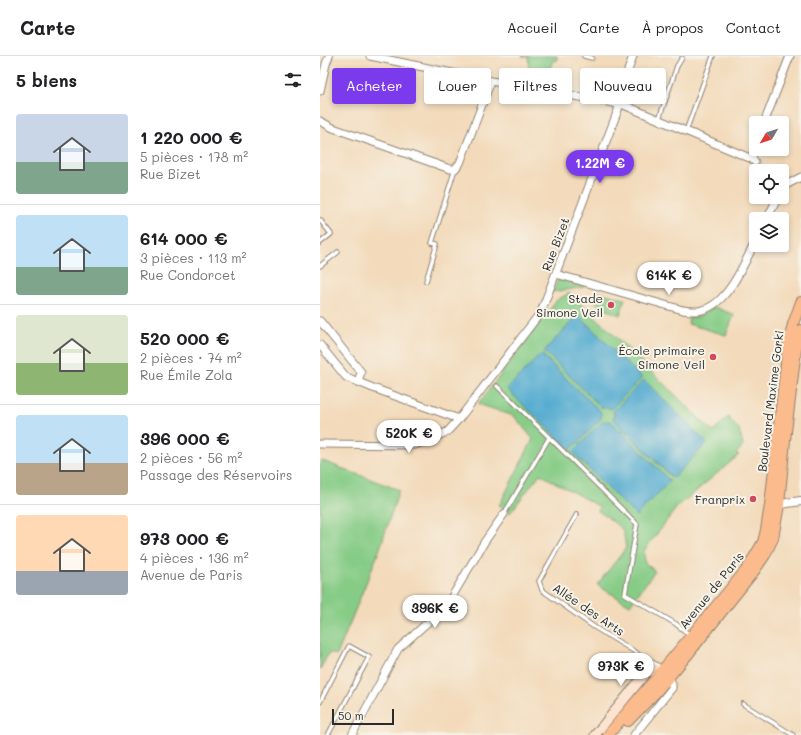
<!DOCTYPE html>
<html lang="fr">
<head>
<meta charset="utf-8">
<style>
	:root { --surface:#fff; --page:#f6f6f6; --text:#202124; --muted:#757577; --line:#e0e0e0; --accent:#7c3aed }
	body { margin:0; font-family:Mali,sans-serif; background:var(--page); color:var(--text); height:100vh; display:flex; flex-direction:column; font-size:15px; white-space:nowrap }
	* { box-sizing:border-box; margin:0 }
	p { font-size:13px; color:var(--muted) }
	.icon { flex:none; width:22px; height:22px; fill:none; stroke:currentColor; stroke-width:2; stroke-linecap:round; stroke-linejoin:round }
	.map { position:relative; flex:1; overflow:hidden }
	.side { display:flex; flex-direction:column; background:var(--surface); width:320px }
	.side>* { flex:none }
	.banner { position:absolute; left:12px; top:12px; width:380px; height:36px; display:flex; gap:8px }
	.needle { width:26px; rotate:231deg }
	.tools { position:absolute; left:429px; top:60px; display:grid; gap:8px }
	.tools a { display:grid; place-items:center; width:40px; height:40px; border-radius:4px; background:var(--surface); box-shadow:0 2px 6px #0003; font-size:20px }
	.scale { position:absolute; left:12px; bottom:10px; width:62px; box-sizing:border-box; padding-left:4px; border:2px solid #2b2b2b; border-top:0; font-size:11px; line-height:14px; white-space:nowrap; color:#2b2b2b; -webkit-text-stroke:3px #f7f3e8; paint-order:stroke }
	.price { position:absolute; translate:-50% -34px; padding:0 9px; border-radius:14px; background:#fff; color:#222; font-size:13px; line-height:26px; filter:drop-shadow(0 1px 2px #0008) }
	.price::after { content:''; position:absolute; left:50%; top:24px; width:12px; height:9px; margin-left:-6px; background:inherit; clip-path:polygon(0 0,100% 0,50% 100%) }
	.price.current { background:var(--accent); color:#fff }
	ul { padding:0; list-style:none }
	li { display:flex; align-items:center; gap:12px; height:100px; padding:0 16px }
	li+li { border-top:1px solid var(--line) }
	li span { display:grid; place-items:center; flex:none; width:112px; height:80px; border-radius:4px; color:#555 }
	li>.icon { margin-inline-start:auto }
	span .icon { width:48px; height:48px; fill:#fffc; stroke-width:1 }
	li b { font-size:17px }
	h2 { display:flex; justify-content:space-between; align-items:center; height:48px; padding:0 16px; font-size:17px }
	.tag { padding:0 14px; border-radius:4px; background:var(--surface); box-shadow:0 2px 6px #0003; font-size:14px; line-height:36px }
	.tag.current { background:var(--accent); color:#fff }
	header { display:flex; align-items:center; gap:24px; box-sizing:border-box; height:56px; padding:0 20px; background:var(--surface); border-bottom:1px solid var(--line) }
	header strong { font-size:19px }
	nav { display:flex; gap:22px; margin-inline-start:auto; font-size:14px }
	main { display:flex; flex:1; min-height:0 }
	.map>svg:first-child { display:block }
</style>
</head>
<body>
<header>
<strong>Carte</strong>
<nav><a>Accueil</a><a>Carte</a><a>À propos</a><a>Contact</a></nav>
</header>
<main>
<section class="side">
<h2>5 biens<svg class="icon" aria-label="filters" viewBox="0 0 24 24"><path d="M4 7h16M4 17h16"/><circle cx="9" cy="7" r="2"/><circle cx="15" cy="17" r="2"/></svg></h2>
<ul>
<li><span style="background:linear-gradient(#c9d6e8 60%,#7fa58c 0)"><svg class="icon" aria-label="home" viewBox="0 0 24 24"><path d="M3 11l9-7 9 7M6 9v11h12V9"/></svg></span><div><b>1 220 000 €</b><p>5 pièces · 178 m²</p><p>Rue Bizet</p></div></li>
<li><span style="background:linear-gradient(#bfe0f5 65%,#7fa58c 0)"><svg class="icon" aria-label="home" viewBox="0 0 24 24"><path d="M3 11l9-7 9 7M6 9v11h12V9"/></svg></span><div><b>614 000 €</b><p>3 pièces · 113 m²</p><p>Rue Condorcet</p></div></li>
<li><span style="background:linear-gradient(#dfe7d0 60%,#8fb573 0)"><svg class="icon" aria-label="home" viewBox="0 0 24 24"><path d="M3 11l9-7 9 7M6 9v11h12V9"/></svg></span><div><b>520 000 €</b><p>2 pièces · 74 m²</p><p>Rue Émile Zola</p></div></li>
<li><span style="background:linear-gradient(#bfe0f5 60%,#b9a48a 0)"><svg class="icon" aria-label="home" viewBox="0 0 24 24"><path d="M3 11l9-7 9 7M6 9v11h12V9"/></svg></span><div><b>396 000 €</b><p>2 pièces · 56 m²</p><p>Passage des Réservoirs</p></div></li>
<li><span style="background:linear-gradient(#ffd9b3 70%,#9aa5b1 0)"><svg class="icon" aria-label="home" viewBox="0 0 24 24"><path d="M3 11l9-7 9 7M6 9v11h12V9"/></svg></span><div><b>973 000 €</b><p>4 pièces · 136 m²</p><p>Avenue de Paris</p></div></li>
</ul>
</section>
<div class="map">
<svg width="481" height="679" viewBox="0 0 481 679">
	<rect width="100%" height="100%" fill="#f7f3e8"/>
	<filter id="ink" filterUnits="userSpaceOnUse"><feTurbulence type="fractalNoise" baseFrequency=".025" numOctaves="2"/><feDisplacementMap in="SourceGraphic" scale="8" xChannelSelector="R" yChannelSelector="G"/><feConvolveMatrix kernelMatrix="1 2 1 2 8 2 1 2 1" color-interpolation-filters="sRGB"/></filter>
	<filter id="wash" filterUnits="userSpaceOnUse"><feTurbulence type="fractalNoise" baseFrequency=".012" numOctaves="4" result="noise"/><feDisplacementMap in="SourceGraphic" scale="16" xChannelSelector="R" yChannelSelector="G"/><feGaussianBlur stdDeviation="0.9" result="paint"/><feColorMatrix in="noise" values="0 0 0 0 0 0 0 0 0 0 0 0 0 0 0 0 0 1.4 0 .05"/><feComposite in="paint" operator="in"/></filter>
	<g filter="url(#wash)">
		<rect width="100%" height="100%" fill="#f3daba"/>
		<path fill="#86cc86" stroke="#587c58" fill-rule="evenodd" d="M202,0H237V5L233,4L230,13L221,12L220,13H215L214,21L227,23L226,29L206,25L209,7L208,1Z
			M239,222L265,231L232,236Z
			M278,236L305,243L300,259L282,252L276,246Z
			M249,237L292,277L393,376L408,361L410,362V364L419,373L423,390L416,398L419,399L357,451L324,495L325,507L335,515L310,549L277,529L306,492L303,474L286,460L278,455L280,451L220,418L190,457L179,450L213,383L194,360L158,348L237,244ZM222,298L280,356L281,363ZM294,357L352,422L293,363Z
			M395,251L414,259L406,279L368,268L369,261H377Z
			M0,404L79,434L59,495L17,599L9,597L0,613Z"/>
		<path fill="#52abd0" stroke="#3e6b7e" d="M258,259L322,322L291,353L286,351L283,353L224,295Z
			M221,298L281,356V363L250,394L187,333Z
			M324,324L387,387L353,422L293,363L295,359L293,355Z
			M283,365H291L350,425L316,460L252,396Z"/>
	</g>
	<g filter="url(#ink)">
		<g fill="none" stroke-linecap="round" stroke-linejoin="round">
			<g stroke="#8f8272" stroke-width="5.5">
				<path id="service" d="M264,0L272,2
					M339,63L357,10L362,2
					M366,75L393,0
					M0,164L11,178L0,187
					M0,210L18,196
					M106,225L117,188L112,187L135,113
					M177,330L317,468L305,538L356,568L370,579
					M184,458L229,382
					M257,458L219,525L222,534L274,571L317,597
					M328,603L340,611
					M0,646L29,590L49,601L8,679
					M423,648L473,679"/>
			</g>
			<g stroke="#8f8272" stroke-width="9">
				<path id="minor" d="M50,0L171,25L304,49L432,103L435,106
					M0,35L6,8L9,0
					M0,65L13,72L130,113H135L140,107L171,25
					M444,67L470,0
					M432,103L436,87
					M462,133L466,129L481,121
					M447,163L458,141
					M236,218L363,254C369,255 376,256 382,254C408,248 425,206 436,184
					M0,265L41,316L38,326
					M0,289L26,321L53,332L139,363
					M0,388L95,389L127,376L139,363L221,256L298,54L301,35L313,0
					M32,679L78,593L127,549L165,485L184,458
					M314,679L352,632V628L349,621"/>
			</g>
			<g stroke="#8f8272" stroke-width="10">
				<path id="tertiary" d="M454,449L481,445"/>
			</g>
			<g stroke="#8f8272" stroke-width="11">
				<path id="secondary" d="M275,679L326,617L332,614L342,613"/>
			</g>
			<g stroke="#8f8272" stroke-width="12">
				<path id="primary" d="M308,665L336,636L369,597L434,515L445,499L453,482L459,449L465,384L476,294L481,274
					M288,679L427,513L443,486L446,474L450,449L468,290L473,268L481,246"/>
			</g>
			<use href="#service" stroke="#fff" stroke-width="3.5"/>
			<use href="#minor" stroke="#fff" stroke-width="7"/>
			<use href="#tertiary" stroke="#fff" stroke-width="8"/>
			<use href="#secondary" stroke="#fde4d1" stroke-width="9"/>
			<use href="#primary" stroke="#fbbb8c" stroke-width="10"/>
		</g>
	</g>
	<g fill="#d1495b" stroke="#f7f3e8" stroke-width="1.5">
		<circle cx="291" cy="249" r="4"/>
		<circle cx="393" cy="301" r="4"/>
		<circle cx="433" cy="443" r="4"/>
	</g>
	<g text-anchor="middle" dominant-baseline="central" stroke-width="4" stroke-linejoin="round" paint-order="stroke">
		<g font-size="12" fill="#2b2b2b" stroke="#f7f3e8">
			<text transform="translate(235 188) rotate(-69)">Rue Bizet</text>
			<text transform="translate(450 345) rotate(-83)">Boulevard Maxime Gorki</text>
			<text transform="translate(391 534) rotate(-51)">Avenue de Paris</text>
			<text transform="translate(269 553) rotate(34)">Allée des Arts</text>
		</g>
		<g font-size="12" fill="#2b2b2b" stroke="#f7f3e8" text-anchor="end">
			<text x="283" y="242">Stade<tspan x="283" dy="14">Simone Veil</tspan></text>
			<text x="385" y="294">École primaire<tspan x="385" dy="14">Simone Veil</tspan></text>
			<text x="425" y="443">Franprix</text>
		</g>
	</g>
</svg>
<div class="tools">
<a><svg class="needle" viewBox="-14 -14 28 28"><path d="M0-13l5 13h-10z" fill="#e53935"/><path d="M0 13l5-13h-10z" fill="#757577"/></svg></a>
<a><svg class="icon" aria-label="locate" viewBox="0 0 24 24"><circle cx="12" cy="12" r="6"/><path d="M12 2v4M12 18v4M2 12h4M18 12h4"/></svg></a>
<a><svg class="icon" aria-label="layers" viewBox="0 0 24 24"><path d="M12 4l9 5-9 5-9-5zM3 14l9 5 9-5"/></svg></a>
</div>
<div class="scale">50 m</div>
<b class="price current" style="left:280px;top:128px">1.22M €</b>
<b class="price" style="left:349px;top:240px">614K €</b>
<b class="price" style="left:89px;top:398px">520K €</b>
<b class="price" style="left:115px;top:573px">396K €</b>
<b class="price" style="left:301px;top:631px">973K €</b>
<div class="banner">
<a class="tag current">Acheter</a>
<a class="tag">Louer</a>
<a class="tag">Filtres</a>
<a class="tag">Nouveau</a>
</div>
</div>
</main>
</body>
</html>
